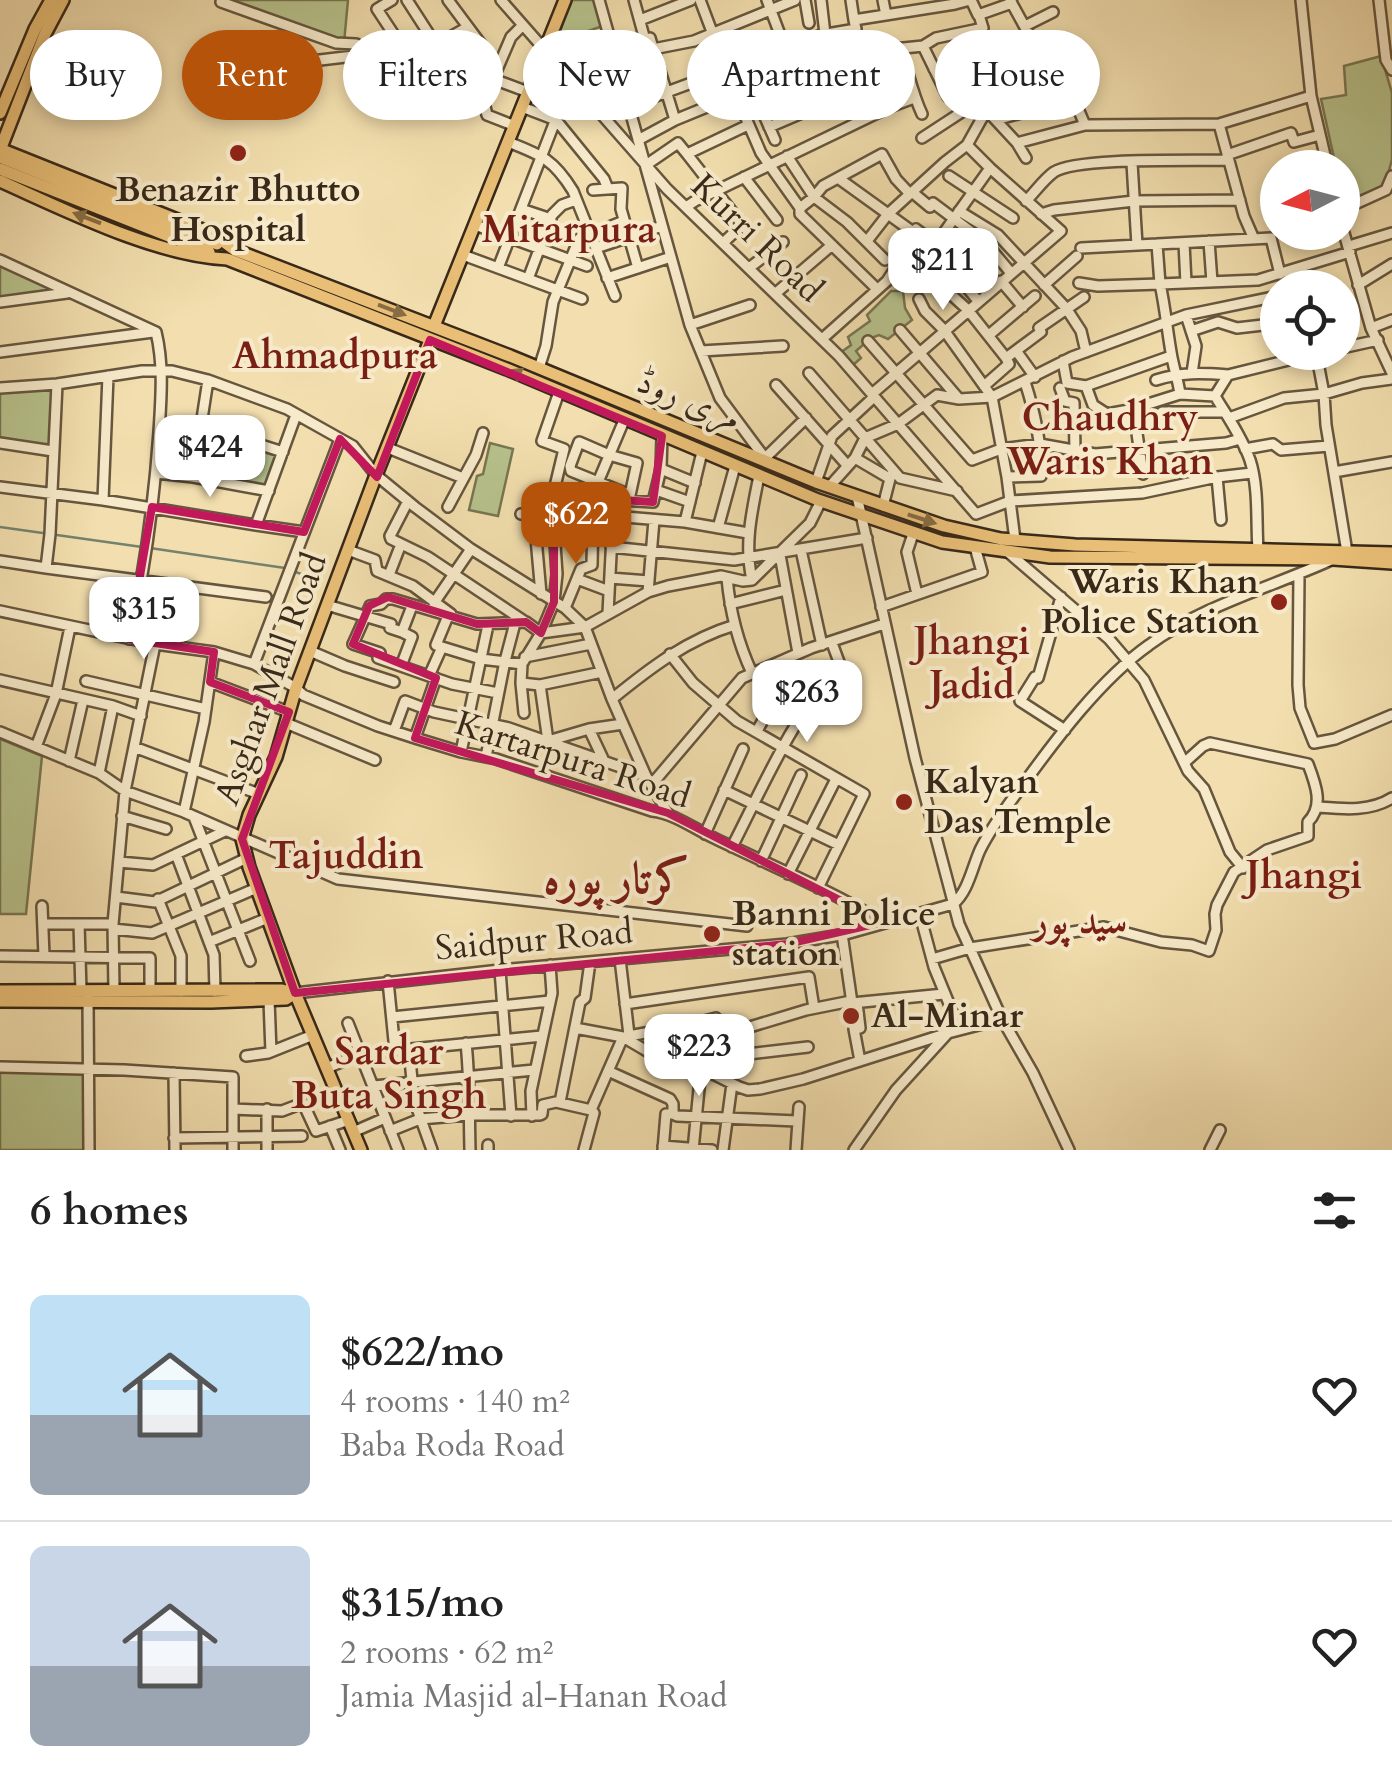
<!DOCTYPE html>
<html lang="en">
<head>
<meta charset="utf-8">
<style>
	:root { --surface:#fff; --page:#f2f2f2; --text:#222; --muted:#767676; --line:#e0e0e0; --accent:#b45309 }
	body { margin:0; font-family:Cardo,Amiri,serif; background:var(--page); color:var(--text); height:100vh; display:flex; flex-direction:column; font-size:38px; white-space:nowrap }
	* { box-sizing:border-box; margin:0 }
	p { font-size:32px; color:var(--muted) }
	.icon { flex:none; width:55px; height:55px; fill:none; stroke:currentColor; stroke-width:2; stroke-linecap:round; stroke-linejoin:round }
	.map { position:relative; height:1150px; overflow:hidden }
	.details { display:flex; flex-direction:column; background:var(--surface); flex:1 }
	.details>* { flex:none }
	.hud { position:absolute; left:30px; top:30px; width:1332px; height:90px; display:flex; gap:20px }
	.needle { width:65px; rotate:264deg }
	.fabs { position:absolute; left:1260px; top:150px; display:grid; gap:20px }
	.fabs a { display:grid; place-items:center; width:100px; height:100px; border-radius:50%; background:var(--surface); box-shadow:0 5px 15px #0003; font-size:50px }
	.price { position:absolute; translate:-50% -85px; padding:0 22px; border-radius:20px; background:#fff; color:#222; font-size:32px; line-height:65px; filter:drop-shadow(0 2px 5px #0008) }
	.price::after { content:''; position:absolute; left:50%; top:60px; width:30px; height:22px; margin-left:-15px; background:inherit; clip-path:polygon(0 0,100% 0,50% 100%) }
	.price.selected { background:var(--accent); color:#fff }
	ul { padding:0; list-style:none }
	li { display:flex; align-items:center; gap:30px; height:250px; padding:0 30px }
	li+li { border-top:2px solid var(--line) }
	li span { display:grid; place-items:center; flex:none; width:280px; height:200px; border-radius:15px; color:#555 }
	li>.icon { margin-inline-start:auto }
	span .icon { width:120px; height:120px; fill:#fffc; stroke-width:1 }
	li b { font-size:42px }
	h2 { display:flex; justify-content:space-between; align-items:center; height:120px; padding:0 30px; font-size:42px }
	.pill { padding:0 35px; border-radius:45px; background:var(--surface); box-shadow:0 5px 15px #0003; font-size:35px; line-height:90px }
	.pill.selected { background:var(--accent); color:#fff }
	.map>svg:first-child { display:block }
</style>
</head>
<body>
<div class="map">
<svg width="1392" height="1150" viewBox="0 0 1392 1150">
	<rect width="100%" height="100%" fill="#f2deae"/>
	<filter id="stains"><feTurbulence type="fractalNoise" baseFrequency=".002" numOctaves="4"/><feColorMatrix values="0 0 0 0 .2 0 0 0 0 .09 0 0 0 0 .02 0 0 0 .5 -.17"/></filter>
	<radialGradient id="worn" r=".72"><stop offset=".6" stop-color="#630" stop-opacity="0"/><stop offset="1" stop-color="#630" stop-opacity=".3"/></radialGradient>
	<path fill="#b7c28c" stroke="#787652" stroke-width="2.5" d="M223,0H348L344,43Z
		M571,0H596L603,26L556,42Z
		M1381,56L1392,93V159L1385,186L1344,202L1342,168L1336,167L1321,99L1346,95L1344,66Z
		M0,261L69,292L0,302Z
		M891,291H903L905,308L912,320L888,339L879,335L871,338L856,351L861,358L852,366L840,353L851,345L848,337L870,321L867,315Z
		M56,385L53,451L0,443V388Z
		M201,426L283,452L269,491L193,477Z
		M490,443L513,449L498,516L469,510L477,476L483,474Z
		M0,739L42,756L26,914H0Z
		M0,1067L89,1069V1150H0Z"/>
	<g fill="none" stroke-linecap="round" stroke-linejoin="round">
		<path stroke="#74826e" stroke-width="2.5" d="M0,527L142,547
			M150,548L285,568
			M293,571L320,581"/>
		<g stroke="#66563e" stroke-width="14">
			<path id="minor" d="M392,0L377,9L404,50
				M407,0L436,45L448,58L493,79L511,37L523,25
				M448,0L498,67
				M501,0L667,189L839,356L976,514L1010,501L1142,493L1217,477L1221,520
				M599,0L690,325L720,398L767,461
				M634,0L645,40
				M700,0L726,69
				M767,0L785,48
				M805,0L809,23
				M821,0L825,34
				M851,0L854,20L955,4L970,0
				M883,0L886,15
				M971,0L978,15L1012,3
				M1010,0L1032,40L1043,50L1056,57L1085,125L1219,124
				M1301,0L1311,96L1328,168
				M1379,0L1386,60L1392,70
				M221,2L336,43L356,44L358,56
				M640,20L691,0
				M1025,26L1053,12
				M846,31L849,55L865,86
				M815,37L822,63
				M900,48C908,70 912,93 922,114
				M653,49L694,41L795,0
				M613,50L650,38L675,120
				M820,64L835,99
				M736,66L749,93L753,90L775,140
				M934,69L1002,51L1032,40
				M228,71L404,50L414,57L468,27
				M756,97L825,61L855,53L923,46L936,38L974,30
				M629,106L821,35L856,29L854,20
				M522,107L556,120L604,179L608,189
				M992,116L1017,143L1026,158
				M996,120L1074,98
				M515,126L487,115L484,102L493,79L528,92
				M769,127L907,68
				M922,138L974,104L965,89L948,97L923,46
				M638,140L675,120L736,95L761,153L800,208V214L877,289
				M508,142C542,155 554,160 573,191L615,296
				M1017,143L1085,125
				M687,154L748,232
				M1227,155L1291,133L1294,142L1320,135
				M787,156L814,197L847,222L885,260
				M1132,163L1137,245
				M646,165L678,143L687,154L748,125
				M949,176L1013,218
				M744,177L777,220
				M838,178L913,232L916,229L960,262
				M593,190L622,188L621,209L638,268
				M912,192L930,207L933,203L985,242L1011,273
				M1026,201C1035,192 1044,179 1054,172C1077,157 1195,161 1228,160
				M686,207L695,201L890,107L914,98
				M800,208L814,197L823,186L882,154L896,179L910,194
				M521,209L551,219
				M1342,210L1386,190L1392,176
				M959,211L998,235L1066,308L1081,331L1086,352
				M1041,214L1054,210L1134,201L1240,200
				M475,225L587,266
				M1342,226L1371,328L1392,373
				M1254,239L1244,216L1219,124L1311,96
				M867,241L888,214L945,162L967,145L986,111L992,95L974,30L983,28L979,15
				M1209,241L1212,282
				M723,243L742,225
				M1184,243L1186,283
				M1349,246L1392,233
				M596,248L662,226
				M1081,248L1271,238L1280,274
				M895,252L944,288L968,310L1006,358
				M463,255L582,299
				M0,260L156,332
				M965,260L991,290
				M498,268L566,93L574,84
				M749,268L783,242
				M918,269L990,168
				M1295,270L1300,288
				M952,273L960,279L978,301
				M607,278L671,257
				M528,279L552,215L562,205L576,200
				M1001,281L1023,307
				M1079,283L1098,286L1160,284L1157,244
				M1044,285L1077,256
				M1358,285L1392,264
				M776,293L832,245
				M919,299L925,311L944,330L992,397L1072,357L1186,315L1278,296
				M0,302L67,293
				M1186,315L1196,346L1192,373
				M690,325L750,305
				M1371,328L1392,320
				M900,330L959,399
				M1191,331L1218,322L1237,328L1263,325L1278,326
				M989,335L1035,296
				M822,339L887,281L902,258
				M868,341L972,460L1001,449L1040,444L1095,454L1226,443L1240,439
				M1342,348L1378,340
				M701,351L783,346
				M0,352L153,332
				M1017,352L1035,377
				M1316,352L1324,394L1326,425L1347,552
				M1006,358L1041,332L1039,328L1084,297
				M1063,361L1067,383L1086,386L1171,356
				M539,368L546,346L553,302L579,239L624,221
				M809,373L900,478L957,491
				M1156,380C1181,372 1202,373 1228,375
				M57,384L50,534L46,568L266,597
				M776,385L847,465
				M984,386L1009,364L1006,358
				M1086,386L1093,405L1107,414L1129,410L1180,394L1215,396C1227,416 1242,437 1250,460C1259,488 1256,521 1258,550
				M0,388L57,384L142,371H172L208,380L287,409L353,446L376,475L415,507L471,549L565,608L585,627L612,699L646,776L668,813
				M1060,388L1065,401L1074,403L1075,449
				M559,392L542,441L564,449L551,503L613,516L685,522L748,533
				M872,394L1061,231L990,168L967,145
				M1180,394C1178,379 1173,366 1171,352C1167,329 1165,306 1160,284L1258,280L1350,252
				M1215,396L1228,375L1317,353
				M1129,410L1135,420L1153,423L1162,412H1225
				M1229,418L1284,398L1324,394L1362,383L1392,379
				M1135,420L1143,474
				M201,426L283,452
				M579,442L609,455L637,463L630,495L571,471L570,466Z
				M0,443L53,451
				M388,448L463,478
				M1245,449L1273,444L1281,450L1329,446
				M765,458L806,418
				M855,458L889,478
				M661,469L695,483
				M1334,472L1392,462
				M156,473L193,477L269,491
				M193,477L208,380
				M1007,477L1041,476C1042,443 1035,413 1025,382
				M1217,477L1252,473
				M816,482L832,436L874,397
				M0,487L103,500L256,525L296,415
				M829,487L855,458L865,438L898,424L937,395L959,399L992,397L1007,477L1015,540
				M656,490L690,502
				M857,496L915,758L959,924L1002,1019L1033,1073L1069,1150
				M103,500L108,376
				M408,501L390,536L391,539L428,557L524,621
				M883,506L891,475
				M448,507L476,455L483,433
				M521,514L534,516L541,594
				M685,522L702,452
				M256,525L304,532
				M718,528L735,466
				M593,529H554L557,574L554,602L541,633L522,664L521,683L540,685L548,741L589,729L623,724
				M913,534L907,552L917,594
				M611,547L734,560L867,538
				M348,550L375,560L377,571L413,586L451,614
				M801,550L822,645
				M1009,553L1109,639L1144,680L1188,771L1204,789L1230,852L1243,868
				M780,555L798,653
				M0,561L46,568
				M1299,574L1298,685L1300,708L1314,743L1335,739L1392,715
				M389,575L401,544
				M610,578L649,581
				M727,578C730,611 738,643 752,673
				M577,579L609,591
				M752,580C744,544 752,511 759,476
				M648,592L654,520
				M434,603L471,549
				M730,604L786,590
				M327,605L391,624L390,628L402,632
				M881,607L982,572L975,547
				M565,608L581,569L592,565L593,512L598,482L625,418
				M0,611L155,644L214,652L254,664L296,688L303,695L378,726L415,738L461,752L496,759L652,811C676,814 694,829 716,839C772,866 829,890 883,922
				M608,613L613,516L620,500L653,502L661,469L662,436
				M448,616L436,645L442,647L429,676L452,684L498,693
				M129,639C145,571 154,502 159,432C161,399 164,365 156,332
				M442,647L481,659L522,664
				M310,651L345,666L394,682
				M670,654L693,683L737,721L864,794L818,888
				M525,657L591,644
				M254,664L340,439
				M401,666L412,637L402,632L412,606
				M429,676L378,658L380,653L353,644L370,606L381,604L386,599H393L477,624L526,622L541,633L585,627L648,592L668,586L721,576L743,581L752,580L810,523L821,501
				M1035,677L1020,701L1065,730
				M1038,678L1061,597
				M0,680L113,706L141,716
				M86,681L206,709
				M210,682L289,712
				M521,683L524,713
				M540,685L602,672
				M612,699C650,668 688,639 735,625
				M286,723L375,760
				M589,729L604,761
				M394,731L405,701L434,712L509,728L646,776
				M757,731L772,704L820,686
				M0,732L99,773L125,791L184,812L338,879L747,926
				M415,738L436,678
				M36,747L56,694L70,627
				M134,747L259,794
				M461,752L488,625
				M486,757L505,661L515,623
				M69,761L83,700
				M99,773L113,706
				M652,784L742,678L811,648L884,624
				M724,790L839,845
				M1318,807C1343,809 1370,812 1392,798
				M184,812L204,722L214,652
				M122,816L166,829
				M194,817L250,961
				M705,834L743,749
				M732,847C764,784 793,718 839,662L832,643
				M176,854L214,955L215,991
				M761,861L801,775
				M119,862L153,865L225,831
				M788,874L836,779
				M116,897L155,902L247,858
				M158,899L181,956V991
				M953,904C968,892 972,868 980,850C991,828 1007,806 1022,786C1056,739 1101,679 1149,645C1200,607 1271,587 1329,561
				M42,906L44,956
				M43,924H113
				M79,924L81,991
				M113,929L152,933L257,888
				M842,934L852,1003L944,994
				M209,942L268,918
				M0,956L150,958V991
				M620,959L629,1035
				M932,959L970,948L1104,927L1161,942L1192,945L1209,951L1216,930L1215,914L1217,905L1234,872L1267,850L1308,836V822C1324,806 1316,785 1308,764L1210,743L1203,746L1184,763
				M500,970L511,1116
				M388,981L395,1051
				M114,991L113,924L125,791L155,644
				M295,993L500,970L787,944L846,934L953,904
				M88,998L89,1150
				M269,1000L271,1052
				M857,1003L860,1028L854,1029L860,1061
				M625,1004L809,977L814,1008
				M392,1017L550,1001
				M348,1023L398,1150
				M575,1028L623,1037L684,1026L716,1018
				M723,1035L806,1010L851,1001
				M466,1043C470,1079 469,1114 470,1150
				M409,1050L414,1100L432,1150
				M246,1056L268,1053L313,1035
				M695,1065L699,1061L705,1059L808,1047
				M0,1067L124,1070L233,1077V1150
				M327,1068L360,1054L542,1036
				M608,1071L670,1099L673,1104V1114L677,1116L797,1121
				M174,1073L175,1150
				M374,1086L534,1070
				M560,1102L580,1002L585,998L590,962
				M233,1109L282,1111L303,1103L316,1131L349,1120
				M532,1116L531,1091L552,993L550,965
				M330,1126L340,1150
				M390,1131L420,1119L468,1115H540L542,1114L543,1105L556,1102L591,1110L623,1037L669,1064L676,1066L695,1065L739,1087L748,1090L760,1089L803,1079L948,1033L1002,1019
				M353,1132L385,1118
				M174,1138L302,1136
				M663,1146L712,1150
				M267,1150V1109
				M488,1150V1145
				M584,1150L594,1113L591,1110
				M663,1150L666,1114H673
				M693,1150L701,1069
				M723,1150L732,1084
				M796,1150L799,1107
				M854,1150L896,1090L948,1033L952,1011L934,967L920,915
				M1210,1150L1220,1130"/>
		</g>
		<g stroke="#382919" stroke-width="16">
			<path id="major" d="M0,113L35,29L51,0
				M0,149L215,235L235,250L510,356L816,482L944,526L1001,539L1075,545L1392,553
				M0,150L45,34L63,0
				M0,157L217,244
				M0,169L209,252
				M0,181C65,210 156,256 227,259L507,369L818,500L942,542L1050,557L1333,559L1392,563
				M434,326L565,0
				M0,991L282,990L295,993
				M0,1001L211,1002L286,999L295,993
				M361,1150L295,993L249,867L242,839L249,815L276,757L296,688L376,475L430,340"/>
		</g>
		<use href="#minor" stroke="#f7eaca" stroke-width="9"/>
		<use href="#major" stroke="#e9bf77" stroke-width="11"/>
	</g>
	<defs><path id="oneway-solid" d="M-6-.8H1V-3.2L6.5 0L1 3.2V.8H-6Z" transform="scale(2.5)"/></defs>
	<g fill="#886c43">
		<use href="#oneway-solid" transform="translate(87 218) rotate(-159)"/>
		<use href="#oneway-solid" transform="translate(392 310) rotate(21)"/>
		<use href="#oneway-solid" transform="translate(523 376) rotate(-156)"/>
		<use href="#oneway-solid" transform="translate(922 519) rotate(18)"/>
	</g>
	<path fill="none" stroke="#c2185b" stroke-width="8" stroke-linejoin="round" d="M430,340L662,436L653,502L620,500L613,516L593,512V529L554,526V602L541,633L526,622L477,624L388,597L369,606L353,644L436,678L415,738L668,813L883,922L787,944L295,993L242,839L289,712L210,682L214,652L129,639L152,507L304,532L340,439L377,477Z"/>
	<g fill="#8f2418" stroke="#f7eaca" stroke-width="4">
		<circle cx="238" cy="153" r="10"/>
		<circle cx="1279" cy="602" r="10"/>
		<circle cx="904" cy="802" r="10"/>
		<circle cx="712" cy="934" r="10"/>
		<circle cx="851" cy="1016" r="10"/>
	</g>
	<g text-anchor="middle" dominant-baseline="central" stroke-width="8" stroke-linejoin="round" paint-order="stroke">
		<g font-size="35" font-weight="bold" fill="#382919" stroke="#f7eaca" text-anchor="start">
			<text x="238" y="190" text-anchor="middle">Benazir Bhutto<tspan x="238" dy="40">Hospital</tspan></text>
			<text x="1259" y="582" text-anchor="end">Waris Khan<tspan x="1259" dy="40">Police Station</tspan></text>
			<text x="924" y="782">Kalyan<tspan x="924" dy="40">Das Temple</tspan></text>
			<text x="732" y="914">Banni Police<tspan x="732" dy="40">station</tspan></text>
			<text x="871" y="1016">Al-Minar</text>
		</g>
		<g font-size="35" fill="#382919" stroke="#f7eaca">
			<text transform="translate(757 238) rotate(44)">Kurri Road</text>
			<text transform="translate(689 400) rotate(22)">مری روڈ</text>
			<text transform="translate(271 679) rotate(-70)">Asghar Mall Road</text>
			<text transform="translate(573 760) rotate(18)">Kartarpura Road</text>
			<text transform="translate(534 940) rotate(-5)">Saidpur Road</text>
		</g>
		<g font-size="38" font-weight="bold" fill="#7a1f14" stroke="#f7eaca">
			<text x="569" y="230">Mitarpura</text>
			<text x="335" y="356">Ahmadpura</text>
			<text x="1110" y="418">Chaudhry<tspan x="1110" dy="44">Waris Khan</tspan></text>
			<text x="972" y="642">Jhangi<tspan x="972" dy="44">Jadid</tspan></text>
			<text x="346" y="856">Tajuddin</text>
			<text x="1304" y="876">Jhangi</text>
			<text x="1080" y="921">سید پور</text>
			<text x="389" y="1052">Sardar<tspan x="389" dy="44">Buta Singh</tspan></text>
		</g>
		<g font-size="45" font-weight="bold" fill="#7a1f14" stroke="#f7eaca">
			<text x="616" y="878">کرتار پورہ</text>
		</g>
	</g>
	<rect width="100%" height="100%" filter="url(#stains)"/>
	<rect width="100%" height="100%" fill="url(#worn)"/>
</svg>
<div class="fabs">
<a><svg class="needle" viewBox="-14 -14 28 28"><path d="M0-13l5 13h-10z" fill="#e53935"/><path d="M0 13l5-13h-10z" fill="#767676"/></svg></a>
<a><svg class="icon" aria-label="locate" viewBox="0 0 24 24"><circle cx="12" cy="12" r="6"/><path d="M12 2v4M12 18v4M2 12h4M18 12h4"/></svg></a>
</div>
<b class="price" style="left:943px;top:313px">$211</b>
<b class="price" style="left:210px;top:500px">$424</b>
<b class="price selected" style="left:576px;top:567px">$622</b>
<b class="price" style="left:144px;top:662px">$315</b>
<b class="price" style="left:807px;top:745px">$263</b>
<b class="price" style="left:699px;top:1099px">$223</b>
<div class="hud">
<a class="pill">Buy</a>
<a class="pill selected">Rent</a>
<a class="pill">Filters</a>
<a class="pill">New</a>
<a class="pill">Apartment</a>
<a class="pill">House</a>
</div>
</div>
<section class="details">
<h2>6 homes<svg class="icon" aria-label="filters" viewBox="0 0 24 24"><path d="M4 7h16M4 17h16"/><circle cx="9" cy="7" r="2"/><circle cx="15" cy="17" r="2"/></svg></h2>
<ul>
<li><span style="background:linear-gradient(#bfe0f5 60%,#9aa5b1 0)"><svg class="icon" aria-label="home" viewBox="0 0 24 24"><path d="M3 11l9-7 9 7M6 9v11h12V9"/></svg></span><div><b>$622/mo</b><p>4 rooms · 140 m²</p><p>Baba Roda Road</p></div><svg class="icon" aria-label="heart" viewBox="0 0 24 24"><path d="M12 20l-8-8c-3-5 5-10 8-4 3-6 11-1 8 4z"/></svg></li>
<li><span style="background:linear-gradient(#c9d6e8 60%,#9aa5b1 0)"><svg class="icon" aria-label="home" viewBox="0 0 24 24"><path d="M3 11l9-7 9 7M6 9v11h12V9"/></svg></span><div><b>$315/mo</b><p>2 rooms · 62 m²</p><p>Jamia Masjid al-Hanan Road</p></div><svg class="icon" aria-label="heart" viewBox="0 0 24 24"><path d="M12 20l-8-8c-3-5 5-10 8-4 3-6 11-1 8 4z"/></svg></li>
</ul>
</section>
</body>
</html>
